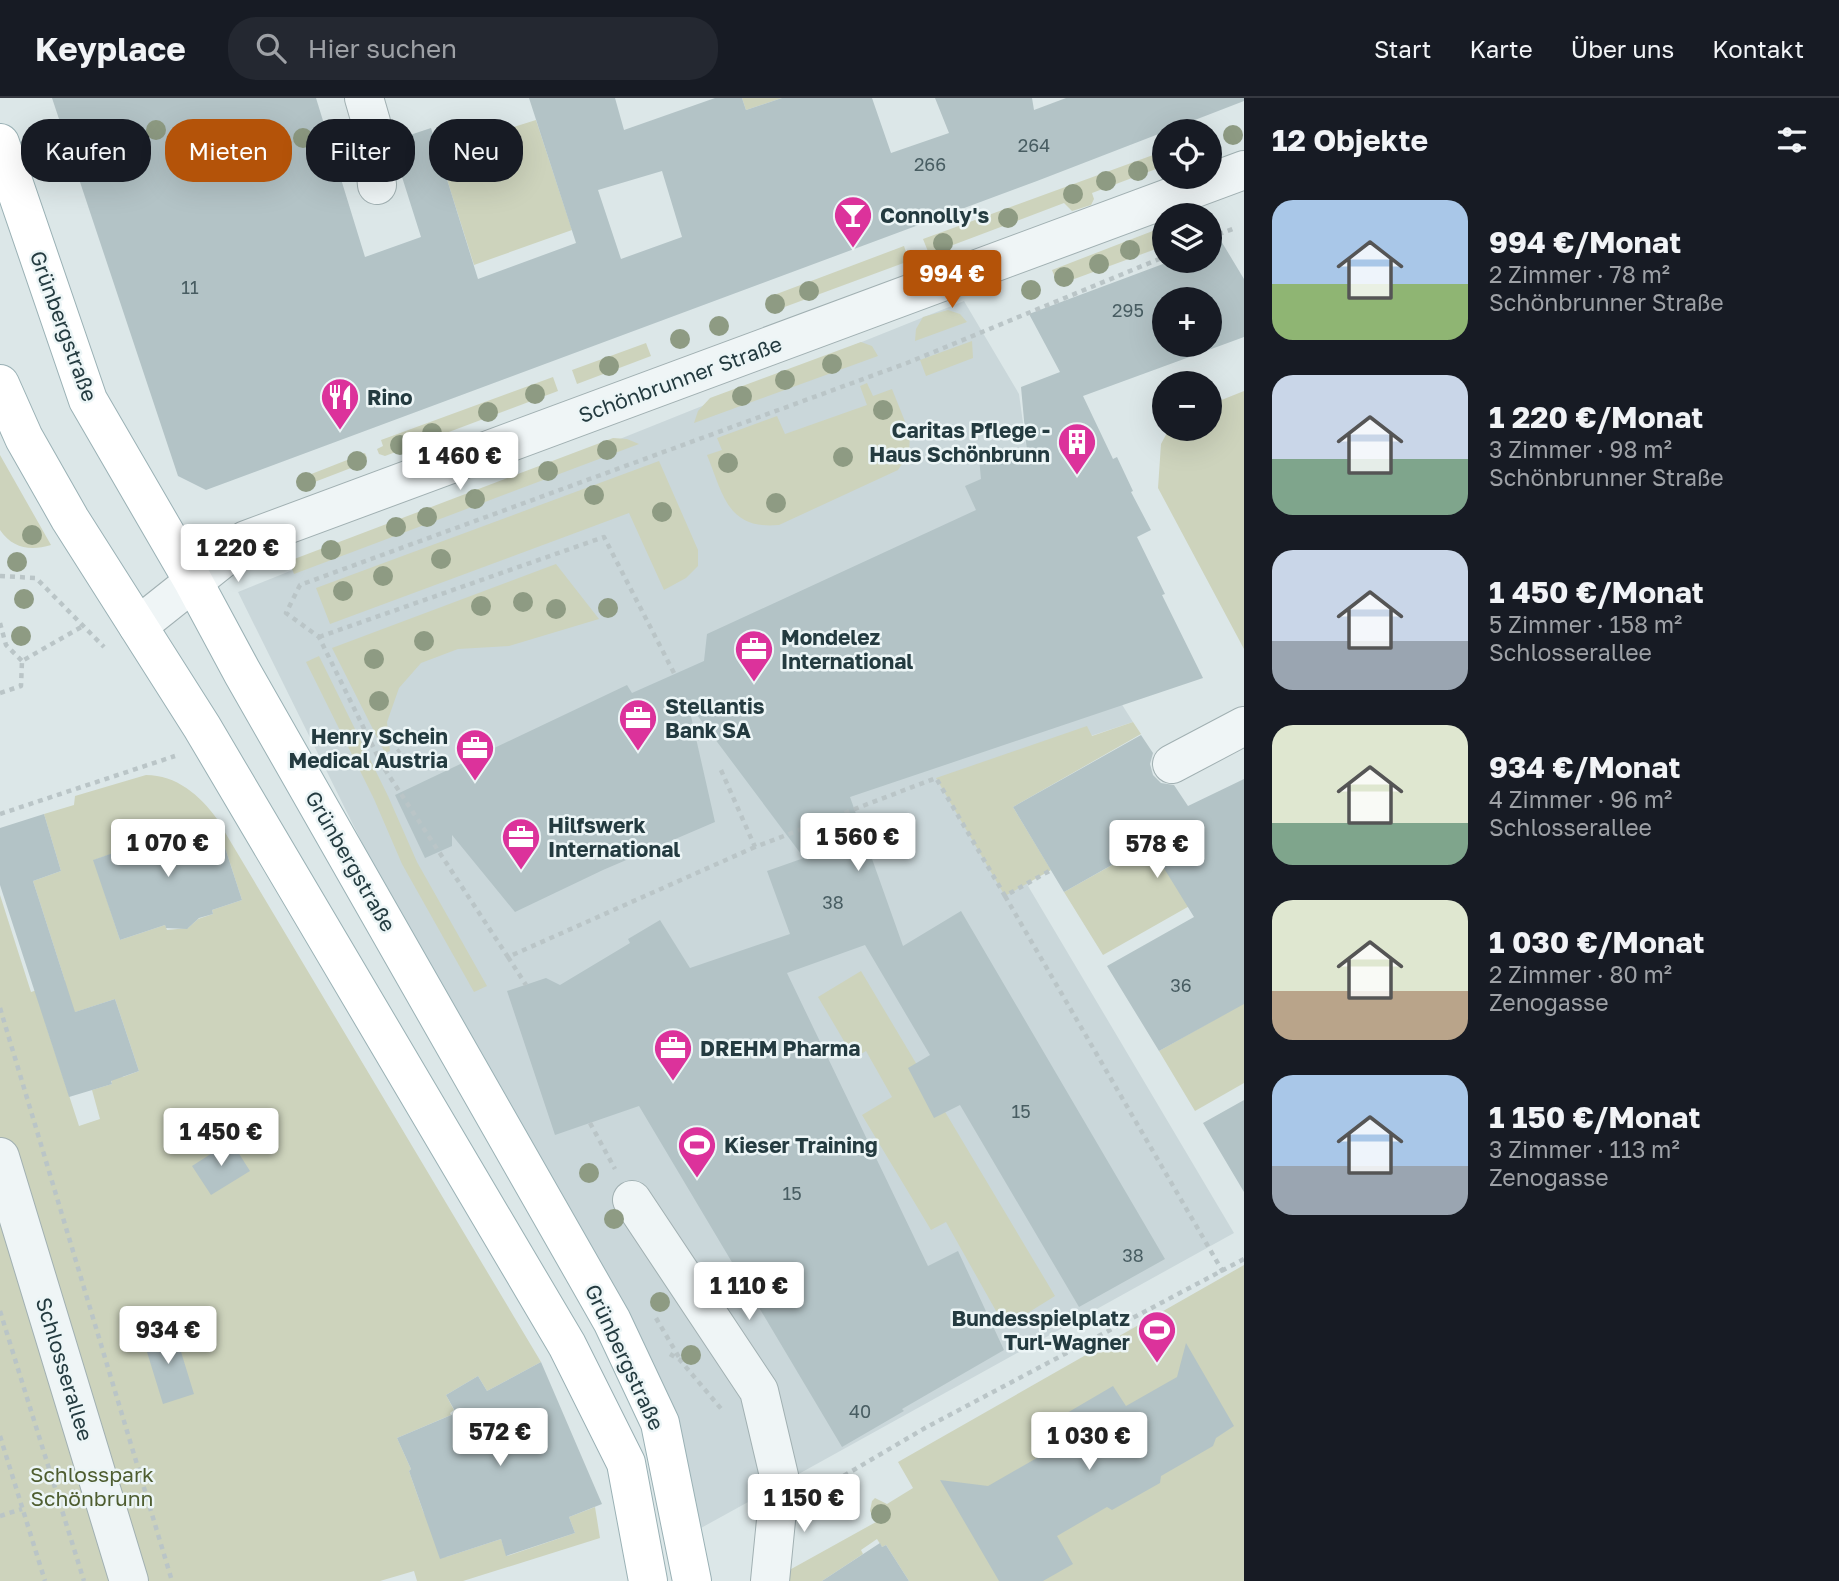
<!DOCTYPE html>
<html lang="de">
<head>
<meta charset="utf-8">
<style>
	:root { --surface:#171b24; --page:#242831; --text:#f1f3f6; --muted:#9ea1a6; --line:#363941; --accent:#b45309 }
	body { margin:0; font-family:"Golos Text",sans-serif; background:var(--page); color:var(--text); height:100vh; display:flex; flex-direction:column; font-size:26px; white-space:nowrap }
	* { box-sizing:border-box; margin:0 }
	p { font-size:23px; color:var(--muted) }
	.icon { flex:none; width:38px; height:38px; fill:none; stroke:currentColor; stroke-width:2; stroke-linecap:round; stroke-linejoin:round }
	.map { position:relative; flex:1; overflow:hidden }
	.drawer { display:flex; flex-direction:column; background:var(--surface); width:595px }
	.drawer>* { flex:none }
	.banner { position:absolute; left:21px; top:21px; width:665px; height:63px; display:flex; gap:14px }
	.buttons { position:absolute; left:1152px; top:21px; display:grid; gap:14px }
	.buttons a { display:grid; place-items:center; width:70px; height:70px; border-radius:50%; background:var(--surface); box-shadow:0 7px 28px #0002; font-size:35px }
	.price { position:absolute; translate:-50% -60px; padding:0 16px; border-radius:7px; background:#fff; color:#222; font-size:23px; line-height:46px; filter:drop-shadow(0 2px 4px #0008) }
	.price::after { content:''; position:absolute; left:50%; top:42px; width:21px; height:16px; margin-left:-10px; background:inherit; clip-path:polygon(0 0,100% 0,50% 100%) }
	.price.current { background:var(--accent); color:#fff }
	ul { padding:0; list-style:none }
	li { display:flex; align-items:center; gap:21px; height:175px; padding:0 28px }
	li span { display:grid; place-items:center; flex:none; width:196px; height:140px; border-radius:21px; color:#555 }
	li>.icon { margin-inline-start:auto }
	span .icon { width:84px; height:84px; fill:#fffc; stroke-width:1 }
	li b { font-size:30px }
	h2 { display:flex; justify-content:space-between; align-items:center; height:84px; padding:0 28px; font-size:30px }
	.tag { padding:0 24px; border-radius:28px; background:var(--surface); box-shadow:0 7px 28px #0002; font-size:24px; line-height:63px }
	.tag.current { background:var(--accent); color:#fff }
	header { display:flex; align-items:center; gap:42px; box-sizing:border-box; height:98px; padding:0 35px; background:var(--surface); border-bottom:2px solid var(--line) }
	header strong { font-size:33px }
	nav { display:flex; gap:38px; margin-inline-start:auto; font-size:24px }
	.search { width:490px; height:63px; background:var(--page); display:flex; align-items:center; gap:18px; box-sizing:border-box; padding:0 24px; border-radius:28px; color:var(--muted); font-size:26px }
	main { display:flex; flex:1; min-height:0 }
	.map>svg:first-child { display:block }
</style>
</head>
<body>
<header>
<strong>Keyplace</strong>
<div class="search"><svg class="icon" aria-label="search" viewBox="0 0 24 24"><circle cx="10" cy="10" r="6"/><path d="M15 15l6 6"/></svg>Hier suchen</div>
<nav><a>Start</a><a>Karte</a><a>Über uns</a><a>Kontakt</a></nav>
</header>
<main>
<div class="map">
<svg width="1244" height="1483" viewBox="0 0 1244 1483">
	<rect width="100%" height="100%" fill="#dce7e8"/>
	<path fill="#cad7da" d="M964,203L1019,296L1026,347L1033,466L1133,624L964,680L1234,1135L701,1430L238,494Z"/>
	<path fill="#cdd3bc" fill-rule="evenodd" d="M742,0H782L746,12Z
		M536,22L572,132L474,167L438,53Z
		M1164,53V68L1092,95L1094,101L1091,107L1072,113L1064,105L929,156L923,141Z
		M1163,129L1164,148L1058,187L1052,172Z
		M904,148L909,163L771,214L766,200Z
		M948,212L960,216L967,224L915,243L916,231L923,219Z
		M972,243L973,260L926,278L920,262Z
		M861,244L872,248L878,258L694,325L698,313L710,300Z
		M646,245L651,258L577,286L572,272Z
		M553,279L558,293L385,358L379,356L377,351L383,348L381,342Z
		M867,285L873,298L892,291L910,336L909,356L898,372L779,427C727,432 723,396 707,357L722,352L717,340L777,318L785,336L867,307L860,288Z
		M1244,293V551L1158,390L1161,346L1169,331H1209V307Z
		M613,340L627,341L639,346L294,476L289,463Z
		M365,355L367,360L364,365L299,390L296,382Z
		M0,357L51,447C31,453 13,451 0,432Z
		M659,363L698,452V468L686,480L664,492L629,415L330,526L316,490Z
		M556,466L599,521L509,548L458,551L421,565L399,590L387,624L390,653L385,655L332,550Z
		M319,558L388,698L417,764L487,888L474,894L402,766L374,701L306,564Z
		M1133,624L1141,636L1013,709L1051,772L1005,798L936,680L1087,628L1092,638Z
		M146,677C176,677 200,697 217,721L541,1264L487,1293L478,1278L446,1297L454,1312L450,1315L451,1317L397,1340L411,1371L409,1373L423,1413L446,1459L501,1441L507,1458L575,1435L569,1419L595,1409L600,1440L463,1483H417L414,1473L380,1483H0V797L31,894L65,883L33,783L61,773L44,716L74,707L75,698ZM216,722L242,802L212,812L213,816L198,821L188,830L167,832L165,827L120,842L94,762L134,748L138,743L139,736L165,726L171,733H176ZM115,901L139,973L123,979L110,977L112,986L92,992L100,1021L79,1028L45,924Z
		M1194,721L1200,802L1103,857L1064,794Z
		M861,873L1055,1198L1005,1229L946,1124L931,1132L862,1017L892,999L866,953L854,960L818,899Z
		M1244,905V985L1195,1013L1159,953Z
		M1244,1167V1483H909L886,1447L882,1449L877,1441L861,1452L863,1456L822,1483H789L784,1475L876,1424L870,1413L872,1403L875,1400L887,1406L913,1390L898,1364Z"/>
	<path fill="#b3c3c6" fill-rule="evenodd" d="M52,0H316L365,159L421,139L396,60L395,42L431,30L478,181L576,145L529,0H615L624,32L715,0H742L746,12L782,0H872L891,55L949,35L935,0H1032L1034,12L1066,0H1244V3L1037,83L206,392L178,378ZM662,73L682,139L621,161L598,92Z
		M1209,123L1244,181V239L1083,298L1113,361L1117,359L1133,393L1131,394L1151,432L1137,439L1165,496L1162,497L1203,580L850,699L903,848L961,813L1165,1161L1079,1209L960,1007L934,1020L908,970L930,957L865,847L787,875L928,1168L958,1153L1004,1252L902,1311L904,1313L842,1349L639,1008L555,1037L507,893L546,880L560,887L630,845L628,841L660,822L690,870L790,836L767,773L804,760L688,605L715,724L603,772L515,814L452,737V748L425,760L395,697L627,587L632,595L704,563L707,536L976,412L965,388L981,381L979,360L1027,355L1021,289L1060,274L1029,216L1171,163H1209ZM1164,201H1209V247H1164Z
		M1141,637L1153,655L1150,666L1153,677L1161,685L1174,687L1188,708L1244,681V906L1159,953L1107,868L1194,819L1149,746L1064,794L1013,709Z
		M44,716L61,773L33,783L75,914L115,901L139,973L111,983L112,986L69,999L0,787V730Z
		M216,722L242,802L212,812L213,816L199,820L187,831L166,830L165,827L120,842L93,762L139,746V736L166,726L171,735Z
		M1244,1002V1094L1203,1025Z
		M231,1043L250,1073L211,1097L192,1068Z
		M174,1231L194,1296L163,1306L143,1241Z
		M1186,1245L1234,1328L1216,1340L1213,1348L1161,1378L1160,1385L1112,1412L1107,1409L1057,1438L1073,1466L1043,1483H999L940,1382L988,1388L1068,1342L1055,1322L1113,1288L1126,1308L1177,1279Z
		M541,1264L602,1406L569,1419L575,1435L506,1458L501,1441L440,1461L409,1373L411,1371L397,1340L456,1315L446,1297L478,1278L487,1293Z
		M880,1445L882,1449L886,1447L909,1483H822Z"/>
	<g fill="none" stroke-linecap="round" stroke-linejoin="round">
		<g stroke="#a1b0b2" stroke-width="40">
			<path id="minor" d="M364,0L371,24L377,87
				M138,528L246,442L1244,72
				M1172,666L1244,628
				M0,1059L129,1483
				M632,1102L759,1293L780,1382L770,1483"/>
		</g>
		<g stroke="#9ab1b5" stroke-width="40">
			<path id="major" d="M0,45L88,302L193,483L242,574L612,1223L660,1325L692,1483
				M0,286L24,340L70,421L202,629L567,1247L626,1365L648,1483"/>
		</g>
		<path stroke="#bac5c7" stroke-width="4.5" stroke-dasharray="5 5" stroke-linecap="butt" d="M1209,140L1235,130
			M0,478L36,480L104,549
			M0,525L6,547L22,563
			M319,539L604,439L675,577
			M0,595L21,588L22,563L83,528
			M382,667L400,652
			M721,672L755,749L936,680L1005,798L1051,772
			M0,716L175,658
			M755,749L508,859L382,667L319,539L286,515L300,487L907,265L1164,159
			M1005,798L1223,1174
			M508,859L526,887
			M0,910L172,1483
			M590,1025L615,1071
			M0,1213L84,1483
			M656,1220L680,1261
			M670,1256L680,1262L723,1313
			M0,1338L45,1483
			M818,1393L925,1330L1244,1161
			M0,1418L22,1411"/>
		<use href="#minor" stroke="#eff5f6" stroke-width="38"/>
		<use href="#major" stroke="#fff" stroke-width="38"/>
	</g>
	<g fill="#8e9b83">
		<circle cx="156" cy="32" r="10"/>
		<circle cx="1233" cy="37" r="10"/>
		<circle cx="303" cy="40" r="10"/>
		<circle cx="451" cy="62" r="10"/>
		<circle cx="1138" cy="73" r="10"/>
		<circle cx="1106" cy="83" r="10"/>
		<circle cx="1073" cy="96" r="10"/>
		<circle cx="1008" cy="120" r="10"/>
		<circle cx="943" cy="145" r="10"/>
		<circle cx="1130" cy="152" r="10"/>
		<circle cx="1099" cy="166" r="10"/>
		<circle cx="1064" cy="179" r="10"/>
		<circle cx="1031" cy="192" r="10"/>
		<circle cx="809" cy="193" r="10"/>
		<circle cx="775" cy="206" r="10"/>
		<circle cx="719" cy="228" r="10"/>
		<circle cx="680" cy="241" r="10"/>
		<circle cx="832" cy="266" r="10"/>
		<circle cx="609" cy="268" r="10"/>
		<circle cx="785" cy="282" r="10"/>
		<circle cx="535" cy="296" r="10"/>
		<circle cx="742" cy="298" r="10"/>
		<circle cx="883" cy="312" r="10"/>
		<circle cx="488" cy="314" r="10"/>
		<circle cx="432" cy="335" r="10"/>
		<circle cx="400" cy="347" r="10"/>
		<circle cx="607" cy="352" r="10"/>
		<circle cx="843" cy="359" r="10"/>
		<circle cx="357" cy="363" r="10"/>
		<circle cx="728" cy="365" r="10"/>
		<circle cx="548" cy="373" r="10"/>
		<circle cx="306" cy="384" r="10"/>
		<circle cx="594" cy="397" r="10"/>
		<circle cx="475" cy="401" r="10"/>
		<circle cx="776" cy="405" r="10"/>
		<circle cx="662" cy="414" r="10"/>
		<circle cx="427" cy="419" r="10"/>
		<circle cx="396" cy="429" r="10"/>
		<circle cx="32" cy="437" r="10"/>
		<circle cx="331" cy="452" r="10"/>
		<circle cx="441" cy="461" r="10"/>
		<circle cx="17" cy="464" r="10"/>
		<circle cx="383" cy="478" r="10"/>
		<circle cx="343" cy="493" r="10"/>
		<circle cx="24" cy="501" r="10"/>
		<circle cx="523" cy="504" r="10"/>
		<circle cx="481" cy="508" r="10"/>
		<circle cx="608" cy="510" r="10"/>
		<circle cx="556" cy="511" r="10"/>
		<circle cx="21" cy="538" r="10"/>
		<circle cx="424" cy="543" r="10"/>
		<circle cx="374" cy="561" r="10"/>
		<circle cx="379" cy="603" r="10"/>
		<circle cx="589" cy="1075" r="10"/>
		<circle cx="614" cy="1121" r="10"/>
		<circle cx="660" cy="1204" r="10"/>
		<circle cx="691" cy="1257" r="10"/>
		<circle cx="881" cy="1416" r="10"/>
	</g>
	<defs>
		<g id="bar-pin" transform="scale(2.0125)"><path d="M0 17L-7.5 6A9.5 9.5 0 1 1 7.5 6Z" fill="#dc329b" stroke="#ecf5f6"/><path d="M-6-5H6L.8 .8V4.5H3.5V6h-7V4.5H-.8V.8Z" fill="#fff"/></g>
		<g id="restaurant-pin" transform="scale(2.0125)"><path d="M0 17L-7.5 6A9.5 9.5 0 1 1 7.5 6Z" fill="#dc329b" stroke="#ecf5f6"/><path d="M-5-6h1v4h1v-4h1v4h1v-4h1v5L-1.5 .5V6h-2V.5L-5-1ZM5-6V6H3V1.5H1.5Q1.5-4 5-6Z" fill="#fff"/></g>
		<g id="building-pin" transform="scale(2.0125)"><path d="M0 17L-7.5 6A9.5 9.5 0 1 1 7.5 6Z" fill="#dc329b" stroke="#ecf5f6"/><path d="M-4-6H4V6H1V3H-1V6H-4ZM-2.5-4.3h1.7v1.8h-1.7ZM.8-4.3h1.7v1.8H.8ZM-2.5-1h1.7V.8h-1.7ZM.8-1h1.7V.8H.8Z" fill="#fff"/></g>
		<g id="office-pin" transform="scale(2.0125)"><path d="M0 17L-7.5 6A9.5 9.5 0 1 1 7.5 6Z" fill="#dc329b" stroke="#ecf5f6"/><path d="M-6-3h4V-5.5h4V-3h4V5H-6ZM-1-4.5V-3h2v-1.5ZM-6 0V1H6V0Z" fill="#fff"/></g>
		<g id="stadium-pin" transform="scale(2.0125)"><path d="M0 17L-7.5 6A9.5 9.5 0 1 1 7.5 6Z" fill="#dc329b" stroke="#ecf5f6"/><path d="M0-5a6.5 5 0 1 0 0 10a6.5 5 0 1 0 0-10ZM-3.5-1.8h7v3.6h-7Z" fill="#fff"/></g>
	</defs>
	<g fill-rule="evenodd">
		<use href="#bar-pin" x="853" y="117"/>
		<use href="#restaurant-pin" x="340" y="299"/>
		<use href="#building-pin" x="1077" y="344"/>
		<use href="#office-pin" x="754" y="551"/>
		<use href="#office-pin" x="638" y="620"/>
		<use href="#office-pin" x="475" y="650"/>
		<use href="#office-pin" x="521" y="739"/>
		<use href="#office-pin" x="673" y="950"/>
		<use href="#stadium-pin" x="697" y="1047"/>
		<use href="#stadium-pin" x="1157" y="1232"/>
	</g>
	<g text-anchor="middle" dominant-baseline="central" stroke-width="5" stroke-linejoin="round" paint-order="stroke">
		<g font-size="18" fill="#485d62">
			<text x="1034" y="47">264</text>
			<text x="930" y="66">266</text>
			<text x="190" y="189">11</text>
			<text x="1128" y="212">295</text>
			<text x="833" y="804">38</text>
			<text x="1181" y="887">36</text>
			<text x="1021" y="1013">15</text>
			<text x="792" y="1095">15</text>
			<text x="1133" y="1157">38</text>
			<text x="860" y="1313">40</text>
		</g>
		<g font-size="21" font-weight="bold" fill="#243b40" stroke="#ecf5f6" text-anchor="start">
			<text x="880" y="117">Connolly's</text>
			<text x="367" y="299">Rino</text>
			<text x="1050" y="332" text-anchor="end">Caritas Pflege -<tspan x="1050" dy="24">Haus Schönbrunn</tspan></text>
			<text x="781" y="539">Mondelez<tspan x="781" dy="24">International</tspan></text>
			<text x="665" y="608">Stellantis<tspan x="665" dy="24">Bank SA</tspan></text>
			<text x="448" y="638" text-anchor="end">Henry Schein<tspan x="448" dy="24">Medical Austria</tspan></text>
			<text x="548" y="727">Hilfswerk<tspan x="548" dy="24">International</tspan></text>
			<text x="700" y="950">DREHM Pharma</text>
			<text x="724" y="1047">Kieser Training</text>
			<text x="1130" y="1220" text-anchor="end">Bundesspielplatz<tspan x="1130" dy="24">Turl-Wagner</tspan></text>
		</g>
		<g font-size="21" fill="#243b40" stroke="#ecf5f6">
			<text transform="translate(64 228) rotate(70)">Grünbergstraße</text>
			<text transform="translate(680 281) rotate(-20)">Schönbrunner Straße</text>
			<text transform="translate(351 763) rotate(60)">Grünbergstraße</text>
			<text transform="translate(625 1259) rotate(65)">Grünbergstraße</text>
			<text transform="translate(65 1271) rotate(73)">Schlosserallee</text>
		</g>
		<g font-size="21" fill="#4e5d30" stroke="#ecf5f6">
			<text x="92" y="1376">Schlosspark<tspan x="92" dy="24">Schönbrunn</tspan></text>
		</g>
	</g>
</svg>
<div class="buttons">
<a><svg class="icon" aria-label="locate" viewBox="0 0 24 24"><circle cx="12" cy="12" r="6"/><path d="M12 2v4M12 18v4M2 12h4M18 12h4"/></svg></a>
<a><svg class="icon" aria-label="layers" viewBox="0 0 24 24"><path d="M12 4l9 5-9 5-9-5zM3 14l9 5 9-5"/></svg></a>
<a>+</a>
<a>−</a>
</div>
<b class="price current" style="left:952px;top:212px">994 €</b>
<b class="price" style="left:460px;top:394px">1 460 €</b>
<b class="price" style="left:238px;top:486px">1 220 €</b>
<b class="price" style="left:858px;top:775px">1 560 €</b>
<b class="price" style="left:168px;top:781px">1 070 €</b>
<b class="price" style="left:1157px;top:782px">578 €</b>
<b class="price" style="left:221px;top:1070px">1 450 €</b>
<b class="price" style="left:749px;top:1224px">1 110 €</b>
<b class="price" style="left:168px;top:1268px">934 €</b>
<b class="price" style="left:500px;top:1370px">572 €</b>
<b class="price" style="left:1089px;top:1374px">1 030 €</b>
<b class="price" style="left:804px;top:1436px">1 150 €</b>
<div class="banner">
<a class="tag">Kaufen</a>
<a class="tag current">Mieten</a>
<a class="tag">Filter</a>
<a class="tag">Neu</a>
</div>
</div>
<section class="drawer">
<h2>12 Objekte<svg class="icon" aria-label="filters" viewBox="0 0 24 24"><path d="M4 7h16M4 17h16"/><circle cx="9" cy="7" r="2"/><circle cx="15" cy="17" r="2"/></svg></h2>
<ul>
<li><span style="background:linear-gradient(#a9c7e8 60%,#8fb573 0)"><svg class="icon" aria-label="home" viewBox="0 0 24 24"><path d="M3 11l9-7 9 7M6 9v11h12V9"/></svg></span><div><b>994 €/Monat</b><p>2 Zimmer · 78 m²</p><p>Schönbrunner Straße</p></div></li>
<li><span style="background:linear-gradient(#c9d6e8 60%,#7fa58c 0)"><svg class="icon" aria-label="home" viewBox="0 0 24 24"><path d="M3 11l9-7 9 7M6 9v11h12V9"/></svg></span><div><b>1 220 €/Monat</b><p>3 Zimmer · 98 m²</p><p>Schönbrunner Straße</p></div></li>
<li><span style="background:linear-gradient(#c9d6e8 65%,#9aa5b1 0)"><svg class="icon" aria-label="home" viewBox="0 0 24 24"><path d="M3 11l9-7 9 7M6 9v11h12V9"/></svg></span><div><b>1 450 €/Monat</b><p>5 Zimmer · 158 m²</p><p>Schlosserallee</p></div></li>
<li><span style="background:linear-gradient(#dfe7d0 70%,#7fa58c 0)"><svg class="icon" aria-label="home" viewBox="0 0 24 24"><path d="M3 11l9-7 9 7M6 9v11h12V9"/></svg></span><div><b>934 €/Monat</b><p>4 Zimmer · 96 m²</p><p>Schlosserallee</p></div></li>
<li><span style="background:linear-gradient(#dfe7d0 65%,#b9a48a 0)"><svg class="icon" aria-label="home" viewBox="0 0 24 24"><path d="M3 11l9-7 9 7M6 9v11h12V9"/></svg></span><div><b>1 030 €/Monat</b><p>2 Zimmer · 80 m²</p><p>Zenogasse</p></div></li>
<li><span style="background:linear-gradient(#a9c7e8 65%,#9aa5b1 0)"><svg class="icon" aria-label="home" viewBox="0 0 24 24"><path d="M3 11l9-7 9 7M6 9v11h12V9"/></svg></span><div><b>1 150 €/Monat</b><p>3 Zimmer · 113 m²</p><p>Zenogasse</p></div></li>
</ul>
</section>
</main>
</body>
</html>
